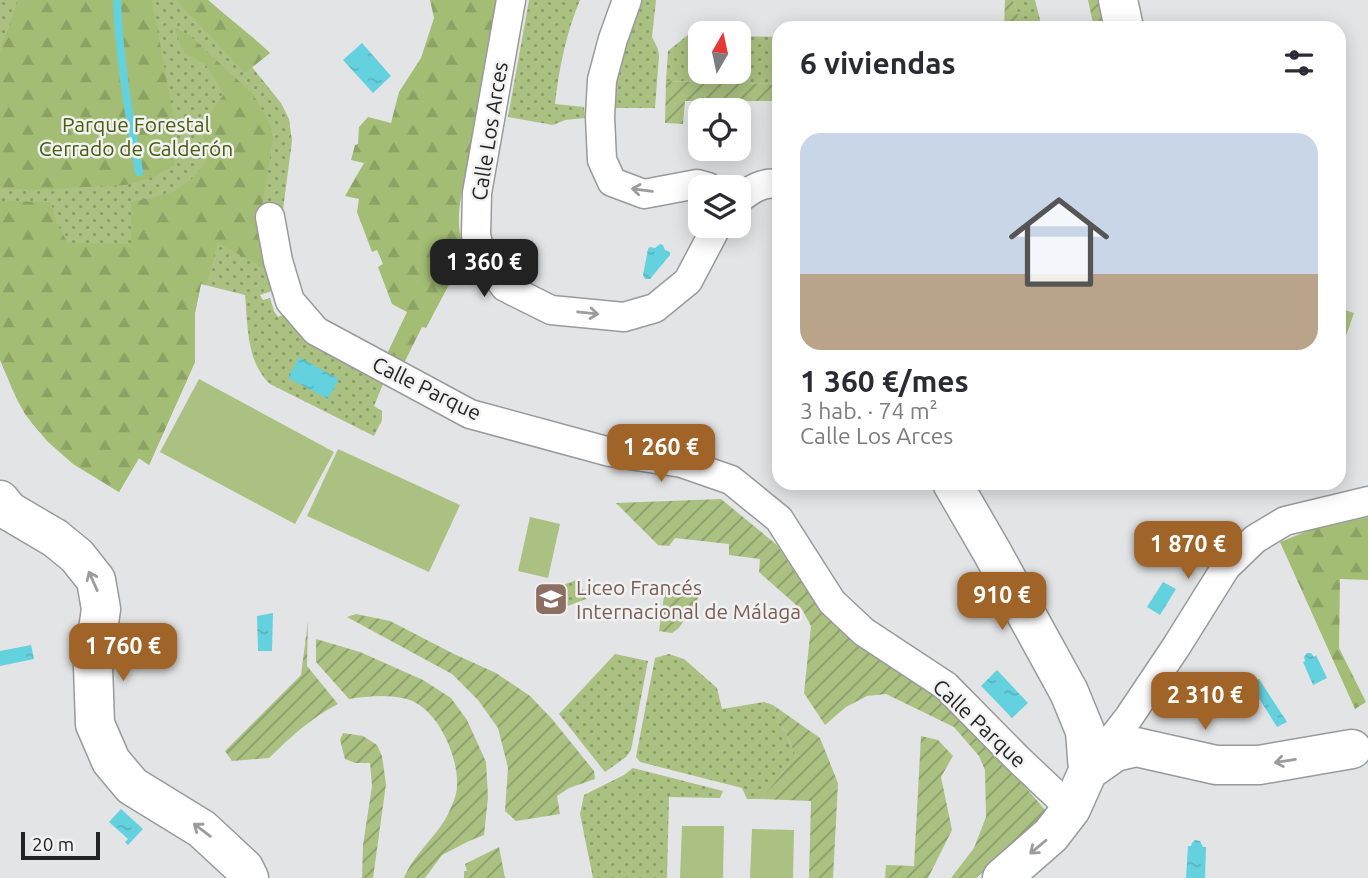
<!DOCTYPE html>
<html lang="es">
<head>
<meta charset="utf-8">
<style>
	:root { --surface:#fff; --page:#f7f7f7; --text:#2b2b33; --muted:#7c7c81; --accent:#a16428 }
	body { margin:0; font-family:Ubuntu,sans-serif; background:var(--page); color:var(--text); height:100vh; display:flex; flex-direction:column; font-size:26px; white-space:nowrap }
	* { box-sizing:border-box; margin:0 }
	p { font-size:23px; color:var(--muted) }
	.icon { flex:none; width:38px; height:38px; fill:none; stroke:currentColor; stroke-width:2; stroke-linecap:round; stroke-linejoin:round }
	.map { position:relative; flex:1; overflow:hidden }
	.sheet { position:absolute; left:772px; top:21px; width:574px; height:469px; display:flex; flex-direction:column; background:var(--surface); border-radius:21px; box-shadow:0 4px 18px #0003 }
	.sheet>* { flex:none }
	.needle { width:46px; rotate:9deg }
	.fabs { position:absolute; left:688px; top:21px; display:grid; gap:14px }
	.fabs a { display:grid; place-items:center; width:63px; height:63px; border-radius:14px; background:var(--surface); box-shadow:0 4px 18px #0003; font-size:35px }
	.scale { position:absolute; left:21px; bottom:18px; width:79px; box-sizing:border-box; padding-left:7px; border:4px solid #232324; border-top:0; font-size:19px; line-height:24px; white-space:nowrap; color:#232324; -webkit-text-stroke:5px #f1f1f2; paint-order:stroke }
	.price { position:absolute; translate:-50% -60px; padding:0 16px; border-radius:14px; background:var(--accent); color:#fff; font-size:23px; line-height:46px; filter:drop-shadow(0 2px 4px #0008) }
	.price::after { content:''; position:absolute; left:50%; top:42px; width:21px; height:16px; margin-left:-10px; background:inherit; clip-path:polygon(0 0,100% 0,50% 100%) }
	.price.on { background:#222; color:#fff }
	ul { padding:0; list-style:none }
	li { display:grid; align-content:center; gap:14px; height:371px; padding:0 28px }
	li span { display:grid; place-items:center; height:217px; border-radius:21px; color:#555 }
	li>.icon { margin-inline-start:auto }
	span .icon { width:126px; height:126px; fill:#fffc; stroke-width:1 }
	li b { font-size:30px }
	h2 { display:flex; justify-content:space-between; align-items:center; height:84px; padding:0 28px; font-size:30px }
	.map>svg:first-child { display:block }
</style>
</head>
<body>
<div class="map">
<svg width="1368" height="878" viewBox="0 0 1368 878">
	<defs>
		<pattern id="grass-dots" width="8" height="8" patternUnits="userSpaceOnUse" patternTransform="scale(1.75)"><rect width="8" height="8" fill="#aac181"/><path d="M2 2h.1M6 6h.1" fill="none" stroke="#8a9c69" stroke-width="1.8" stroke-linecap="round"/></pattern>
		<pattern id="forest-firs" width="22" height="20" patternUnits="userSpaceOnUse" patternTransform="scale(1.75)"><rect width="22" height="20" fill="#a3bd74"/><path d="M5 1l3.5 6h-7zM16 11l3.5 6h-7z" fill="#8ca264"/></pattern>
		<pattern id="garden-furrows" width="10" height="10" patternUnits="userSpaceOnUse" patternTransform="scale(1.75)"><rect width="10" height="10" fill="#aac181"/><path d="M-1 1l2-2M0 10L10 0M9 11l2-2" fill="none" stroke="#8a9c69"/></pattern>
		<pattern id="water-ripples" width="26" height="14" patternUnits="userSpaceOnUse" patternTransform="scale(1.75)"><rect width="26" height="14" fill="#64d2de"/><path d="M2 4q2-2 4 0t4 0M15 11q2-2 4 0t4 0" fill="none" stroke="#56b4be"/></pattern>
	</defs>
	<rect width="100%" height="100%" fill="#e3e4e5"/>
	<path fill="url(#grass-dots)" d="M0,0H208C228,18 250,34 270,53L252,67L281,103L289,119L292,141L282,217L275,290L260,295L263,300L270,298L274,311L278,317L287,313L311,343L345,363L383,384L374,406L382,411V420L374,436L270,384C246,361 248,326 245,295L201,284L195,313V362L149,465L139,458L119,492C84,470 51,451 26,415C15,399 8,378 0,360Z
		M529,0H580C566,34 559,68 555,104L584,107L585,118L565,120L553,125L508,117Z
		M640,0H656L652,37L658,49L659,56L655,108H615C613,72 629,33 640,0Z
		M1013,0H1035L1042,28H1023Z
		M689,34L700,35V72H738L739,36L779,37V84L666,81L668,51Z
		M579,579L586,599L549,613L542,593Z
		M615,654L648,661L631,750L626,757L605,772L559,714Z
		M669,654L684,659L717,688L722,709L764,702L773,705L796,756L761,799H747L742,788L640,762L636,757L655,658Z
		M633,768L723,791L720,798L669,797L667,878H593L580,814L584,795L624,775Z"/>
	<path fill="url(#forest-firs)" d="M18,0H152L176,131L175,165L156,176L126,185L30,190L0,188V52Z
		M176,0H208C228,18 250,34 270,53L245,73Z
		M430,0H497L467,170C458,207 453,231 471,266L469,269L458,264L454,272L463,277L460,282L452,279L426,328L422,327L403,365L386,356L407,312L392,304L378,267L383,264L377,250L372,252L357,212L359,199L345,196L364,163L351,160L355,145L358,144L359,127L368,117L391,123L399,92L421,58L434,18Z
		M175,28L189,35L253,94L269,122L273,139L260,219L269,271L218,243L206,285L201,284L195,313V362L149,465L139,458L119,492L73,464L47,441L25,414L0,360V201L51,202L56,222L68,243L131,244V202C167,195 182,194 206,162L202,126L224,94L205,64L185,53L180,45Z
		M1368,517V580L1340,579L1339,648L1366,702L1355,709L1280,542L1310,530Z"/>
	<path fill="url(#garden-furrows)" d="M1005,0H1013L1023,28H1004Z
		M1088,0H1100L1106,28H1094Z
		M666,81L779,84V101H685L683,124L665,123Z
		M721,499L777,545L796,573L856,640L938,698L1012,772L1047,812L1031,830L976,878H951L974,848L986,817L985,770L979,756L954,727L886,694L867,696L846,707L825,725L804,693L811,626L803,611L759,572L760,559L729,555V544L675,538L669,546L658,545L616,503Z
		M665,590L700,595L679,628L672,633L659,631Z
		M356,614L390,621L454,654L496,673L530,696L552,719L594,771L595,779L569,788L557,796L560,814L516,821L505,811L508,768L498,728L478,700L452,674L347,617Z
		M308,621L307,666L338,704C309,719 291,737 269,758L232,761L225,751L301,675Z
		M316,639L360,652L423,680L451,698L467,720L486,762L488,797L484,835L469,841L442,855L425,878H404C414,853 438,836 449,812C452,805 457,795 457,787C459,757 438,708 407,699C388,694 368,696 349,699L316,662Z
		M773,705L820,738L838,783L833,878H809L811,801L761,799L796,756Z
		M343,733L363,736L377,745L382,756L386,784L373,878H362L363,845L372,786L370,763H355L345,759L340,740Z
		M921,736L938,740L953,756L941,777L952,830L928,878H885L886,865L914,866Z
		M499,847L505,878H464V871H467L465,864Z"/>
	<path fill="#aac181" d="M1339,308L1354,313L1339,356Z
		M199,379L334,452L295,524L160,452Z
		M338,449L460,505L429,572L307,516Z
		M530,517L560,524L548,578L518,571Z
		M682,826H724L723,878H680Z
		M752,829L794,830L793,878H750Z"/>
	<path fill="url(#water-ripples)" d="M362,43L391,76L373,93L343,60Z
		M660,244L663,245L665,250L670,252V255L650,279H645L643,275L648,249L650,247L655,248Z
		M299,357L339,379L328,399L288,378Z
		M1163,582L1176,589L1160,615L1147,607Z
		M273,613L272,651H258L257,616Z
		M31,645L34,659L0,666V651Z
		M1307,653H1311L1314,657L1316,655L1327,678L1313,685L1303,662L1305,661L1304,657Z
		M997,670L1028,703L1012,718L981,686Z
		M1259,679L1287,722L1277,727L1250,684Z
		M121,809L143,829L128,845L125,842L128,839L109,822Z
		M1195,840L1200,841L1203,847H1206L1205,878H1186L1188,846H1191L1192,843Z"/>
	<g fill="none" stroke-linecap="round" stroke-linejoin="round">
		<path stroke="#64d2de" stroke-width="8" d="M117,0C119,58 129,115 139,172"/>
		<g stroke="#999a9b" stroke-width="31">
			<path id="street" d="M511,0L477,193L476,235L480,252L505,287L551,310L624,317L655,308L688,281L717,226
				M627,0L613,39L602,80L600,117L602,160L612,182L644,194L697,184L708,187
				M738,200C750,190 763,181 779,184
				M270,217L278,261L290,301L316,331L470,414L610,452L682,463L731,480L779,519L832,602L864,632L946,686L1018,759L1071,809
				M1094,762L1129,717L1176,647L1226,567L1255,539L1285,521L1368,501"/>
		</g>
		<g stroke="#999a9b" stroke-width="41">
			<path id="secondary" d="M1118,0L1124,28
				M952,483L992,552L1069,692L1085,731L1088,771L1071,809L1051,835L1002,878
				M0,500L9,511L55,538L77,556L96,580L101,609L93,666L95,724L111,761L132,786L202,829L244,868L249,878
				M1088,771L1115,752L1136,747L1216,765H1259L1352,749"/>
		</g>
		<use href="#street" stroke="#fff" stroke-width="28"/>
		<use href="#secondary" stroke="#fff" stroke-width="38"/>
	</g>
	<defs><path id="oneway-shaft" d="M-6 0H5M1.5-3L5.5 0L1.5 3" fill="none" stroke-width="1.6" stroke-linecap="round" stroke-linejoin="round" transform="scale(1.75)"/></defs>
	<g stroke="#9c9c9c">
		<use href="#oneway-shaft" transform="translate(642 190) rotate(-172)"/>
		<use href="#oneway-shaft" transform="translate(588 313) rotate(6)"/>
		<use href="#oneway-shaft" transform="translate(93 581) rotate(-114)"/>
		<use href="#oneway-shaft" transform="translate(1285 761) rotate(171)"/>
		<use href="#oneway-shaft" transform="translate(202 830) rotate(-143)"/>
		<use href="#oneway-shaft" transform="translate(1038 847) rotate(140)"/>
	</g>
	<defs>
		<g id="school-square" transform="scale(1.75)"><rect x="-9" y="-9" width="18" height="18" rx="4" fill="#8d6e63" stroke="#f1f1f2"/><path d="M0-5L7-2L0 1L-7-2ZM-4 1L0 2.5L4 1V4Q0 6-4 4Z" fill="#fff"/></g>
	</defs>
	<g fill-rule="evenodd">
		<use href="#school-square" x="551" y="599"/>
	</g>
	<g text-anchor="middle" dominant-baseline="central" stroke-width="5" stroke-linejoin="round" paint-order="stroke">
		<g font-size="21" fill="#475d0c" stroke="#f1f1f2">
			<text x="136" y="124">Parque Forestal<tspan x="136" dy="24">Cerrado de Calderón</tspan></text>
		</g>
		<g font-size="21" fill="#232324" stroke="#f1f1f2">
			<text transform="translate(489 131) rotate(-81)">Calle Los Arces</text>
			<text transform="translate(427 388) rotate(26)">Calle Parque</text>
			<text transform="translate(980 723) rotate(43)">Calle Parque</text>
		</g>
		<g font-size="21" fill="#785e54" stroke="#f1f1f2" text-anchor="start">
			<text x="576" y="587">Liceo Francés<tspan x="576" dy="24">Internacional de Málaga</tspan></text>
		</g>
	</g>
</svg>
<div class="fabs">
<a><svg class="needle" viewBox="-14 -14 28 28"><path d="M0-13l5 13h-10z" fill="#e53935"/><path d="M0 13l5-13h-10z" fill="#7c7c81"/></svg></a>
<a><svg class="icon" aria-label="locate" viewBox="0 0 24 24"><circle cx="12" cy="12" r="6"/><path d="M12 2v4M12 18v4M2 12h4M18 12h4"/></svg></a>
<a><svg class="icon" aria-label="layers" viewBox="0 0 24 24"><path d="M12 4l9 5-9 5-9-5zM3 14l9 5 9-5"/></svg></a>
</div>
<div class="scale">20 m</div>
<b class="price on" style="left:484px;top:299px">1 360 €</b>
<b class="price" style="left:661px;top:484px">1 260 €</b>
<b class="price" style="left:1188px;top:581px">1 870 €</b>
<b class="price" style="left:1002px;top:632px">910 €</b>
<b class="price" style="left:123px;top:683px">1 760 €</b>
<b class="price" style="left:1205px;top:732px">2 310 €</b>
<section class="sheet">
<h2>6 viviendas<svg class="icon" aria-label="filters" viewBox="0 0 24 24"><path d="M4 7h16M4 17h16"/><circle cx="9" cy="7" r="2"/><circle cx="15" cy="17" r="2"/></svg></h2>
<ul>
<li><span style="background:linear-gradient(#c9d6e8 65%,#b9a48a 0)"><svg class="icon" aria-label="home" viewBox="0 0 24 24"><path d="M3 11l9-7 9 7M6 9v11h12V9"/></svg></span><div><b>1 360 €/mes</b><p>3 hab. · 74 m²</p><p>Calle Los Arces</p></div></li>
</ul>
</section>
</div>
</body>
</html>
